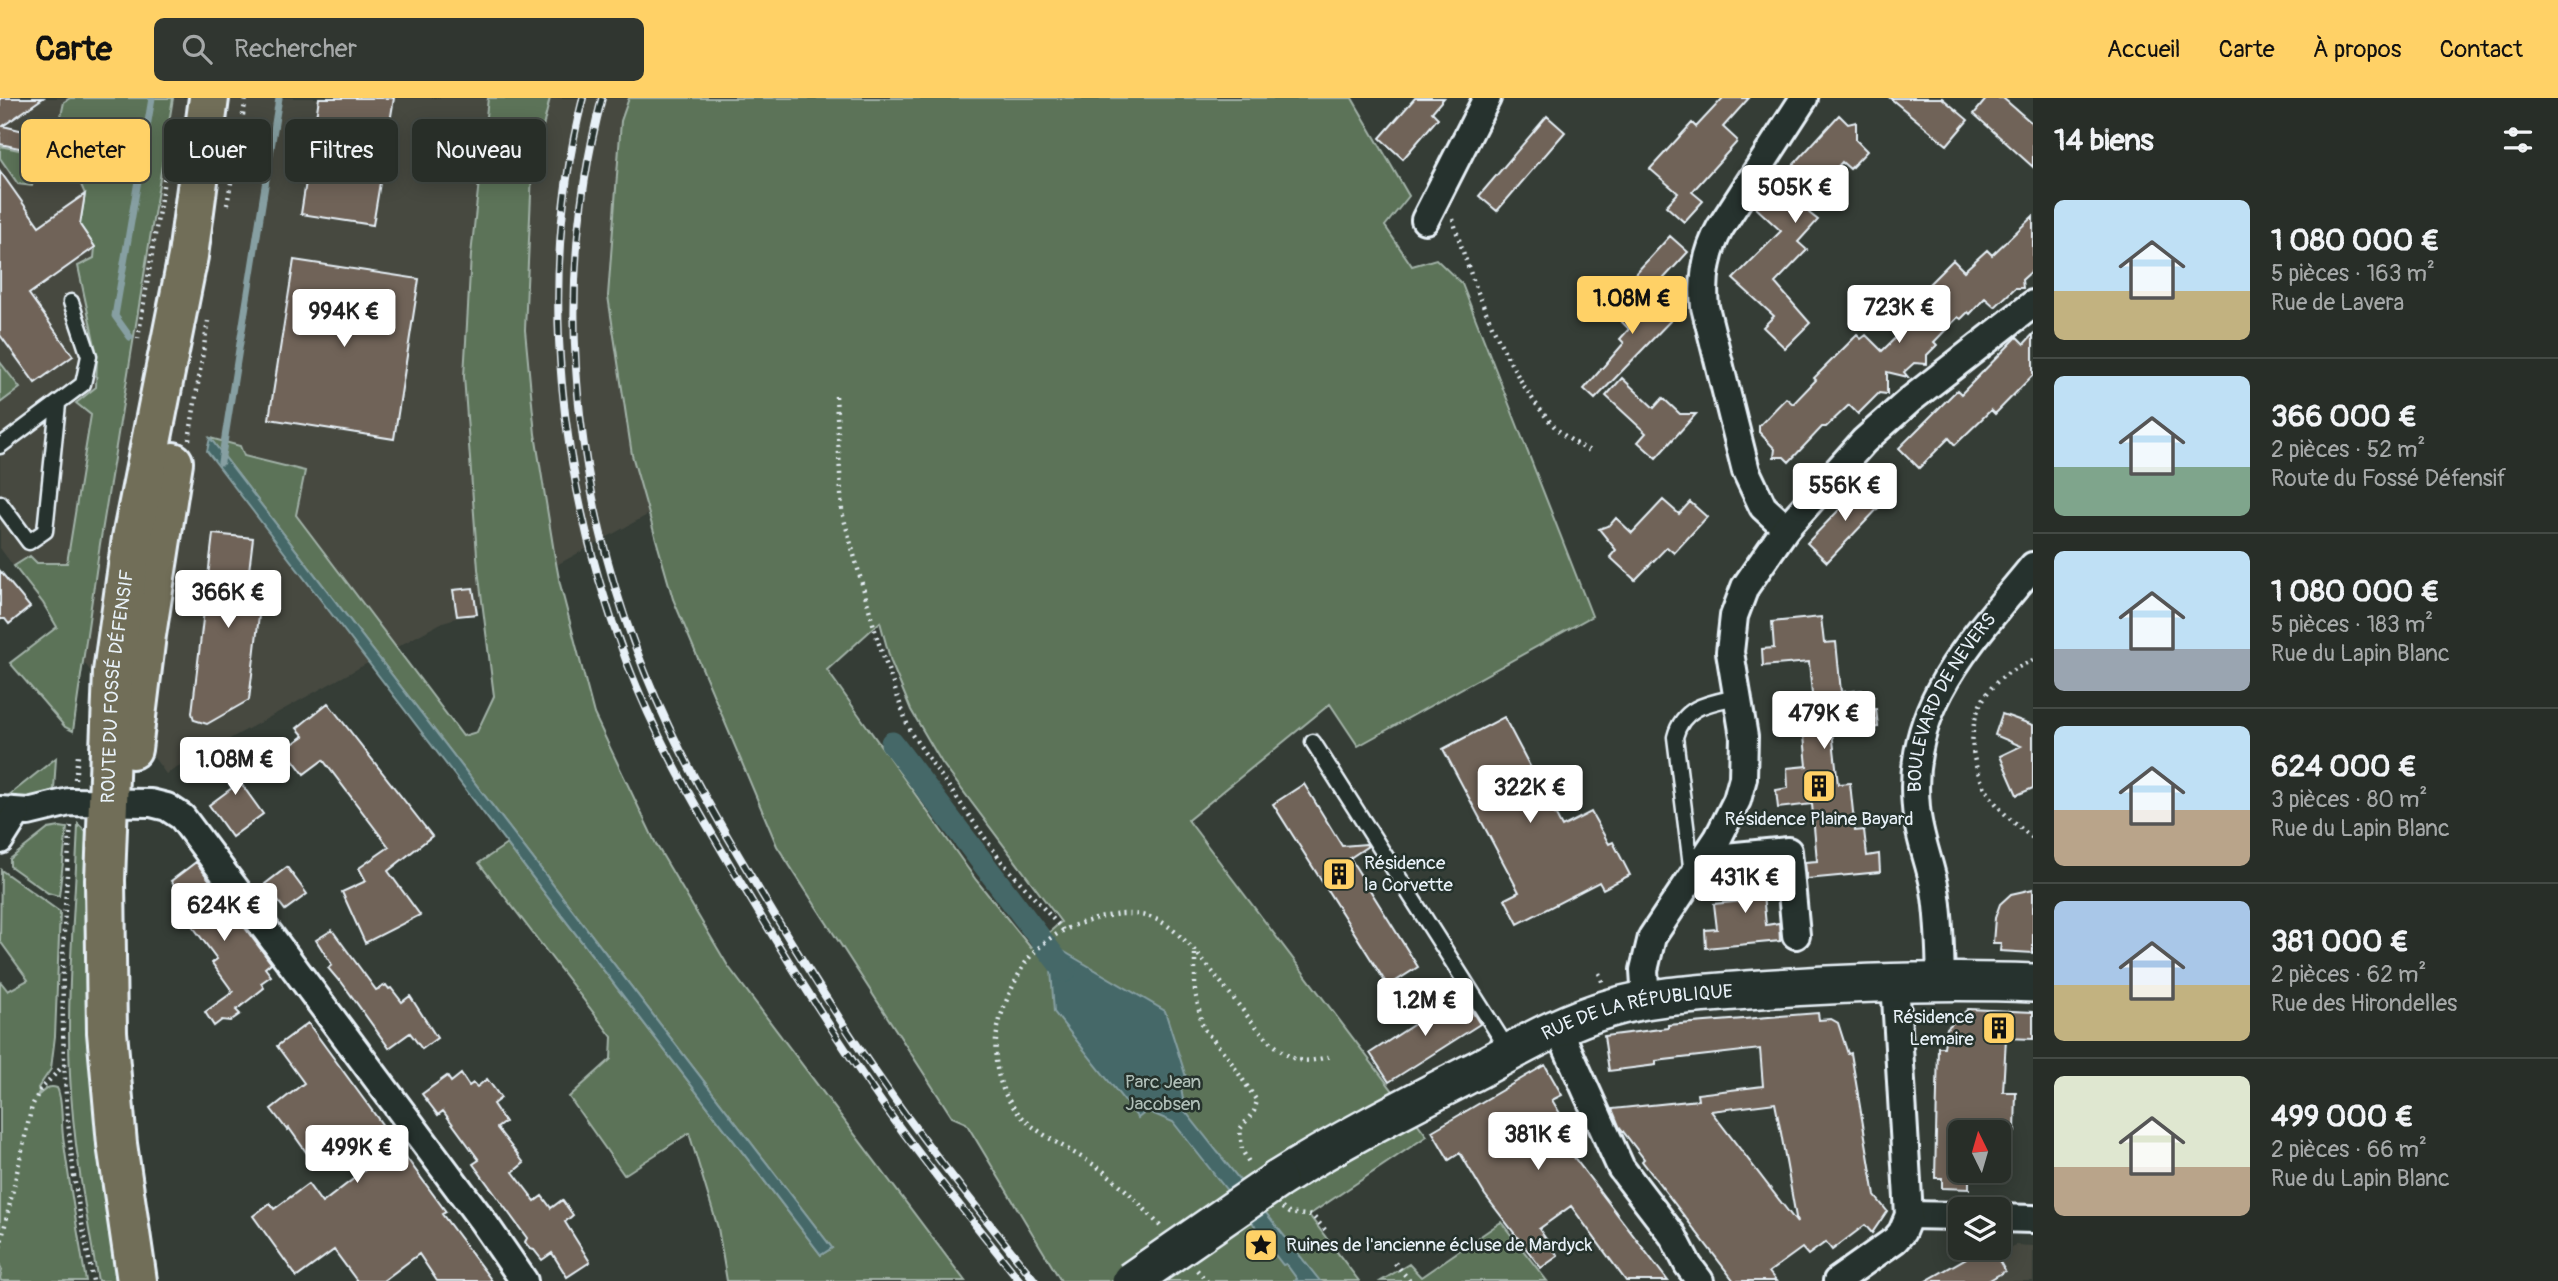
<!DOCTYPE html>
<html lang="fr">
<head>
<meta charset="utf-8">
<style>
	:root { --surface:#282e28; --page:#303630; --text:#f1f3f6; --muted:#a5a8a8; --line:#444a45; --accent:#ffd166 }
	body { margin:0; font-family:Pangolin,sans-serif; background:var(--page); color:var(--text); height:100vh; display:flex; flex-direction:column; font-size:26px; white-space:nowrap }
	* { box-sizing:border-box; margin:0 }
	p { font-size:23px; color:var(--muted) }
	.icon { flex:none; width:38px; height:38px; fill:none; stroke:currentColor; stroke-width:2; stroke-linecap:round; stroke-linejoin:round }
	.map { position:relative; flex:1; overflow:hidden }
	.side { display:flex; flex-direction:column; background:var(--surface); width:525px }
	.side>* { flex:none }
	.hud { position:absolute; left:21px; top:21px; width:665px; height:63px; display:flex; gap:14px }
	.needle { width:46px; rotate:355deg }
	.controls { position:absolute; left:1948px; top:1022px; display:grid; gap:14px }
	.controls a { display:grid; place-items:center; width:63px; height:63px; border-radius:10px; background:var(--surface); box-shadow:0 4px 18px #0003,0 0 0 2px var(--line); font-size:35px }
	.price { position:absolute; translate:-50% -60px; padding:0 16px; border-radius:7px; background:#fff; color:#222; font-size:23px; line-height:46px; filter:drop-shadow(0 2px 4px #0008) }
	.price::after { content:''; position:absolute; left:50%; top:42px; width:21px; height:16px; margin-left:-10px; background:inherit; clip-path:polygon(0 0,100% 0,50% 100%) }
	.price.active { background:var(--accent); color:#111 }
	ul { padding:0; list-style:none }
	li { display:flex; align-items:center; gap:21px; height:175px; padding:0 21px }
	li+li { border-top:2px solid var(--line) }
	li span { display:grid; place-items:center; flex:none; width:196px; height:140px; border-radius:10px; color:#555 }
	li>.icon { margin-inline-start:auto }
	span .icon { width:84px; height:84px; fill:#fffc; stroke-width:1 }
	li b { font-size:30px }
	h2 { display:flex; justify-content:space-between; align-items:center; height:84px; padding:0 21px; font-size:30px }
	.tag { padding:0 24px; border-radius:10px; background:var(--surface); box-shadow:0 4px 18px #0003,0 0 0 2px var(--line); font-size:24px; line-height:63px }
	.tag.active { background:var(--accent); color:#111 }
	header { display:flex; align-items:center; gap:42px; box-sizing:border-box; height:98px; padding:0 35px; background:var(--accent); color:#111 }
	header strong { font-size:33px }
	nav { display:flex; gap:38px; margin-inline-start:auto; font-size:24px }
	.search { width:490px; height:63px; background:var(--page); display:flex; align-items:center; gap:18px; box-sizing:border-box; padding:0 24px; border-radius:10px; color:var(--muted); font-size:26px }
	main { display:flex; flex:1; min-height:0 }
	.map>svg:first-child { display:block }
</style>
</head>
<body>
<header>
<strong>Carte</strong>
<div class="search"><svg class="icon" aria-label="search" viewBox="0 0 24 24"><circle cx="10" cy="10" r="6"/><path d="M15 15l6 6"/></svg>Rechercher</div>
<nav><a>Accueil</a><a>Carte</a><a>À propos</a><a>Contact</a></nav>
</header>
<main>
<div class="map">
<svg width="2033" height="1183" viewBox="0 0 2033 1183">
	<rect width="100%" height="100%" fill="#353d36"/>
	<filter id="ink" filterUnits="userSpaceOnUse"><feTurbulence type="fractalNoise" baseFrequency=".0143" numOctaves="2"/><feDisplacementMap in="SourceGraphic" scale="14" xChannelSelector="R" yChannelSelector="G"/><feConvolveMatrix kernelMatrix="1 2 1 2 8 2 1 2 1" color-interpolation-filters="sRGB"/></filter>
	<g filter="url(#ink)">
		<path fill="#464940" d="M0,0H934L689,394L466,517L443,524L397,549L166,676L0,450Z
			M2015,1147L2033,1148V1183H1926L1984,1150H1992L1996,1157Z"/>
		<path fill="#5c7358" stroke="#a2b2a8" stroke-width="2" fill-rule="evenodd" d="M70,0H173L100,446L73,633L65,629L10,565L57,529L43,505L14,468L30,458L37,465H67L91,317L76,305L96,289L97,257L78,168L94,160L95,149L76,121L81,120L85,96L63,44L58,68L37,66L32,88L18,86L0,60V48L52,59L64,4Z
			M488,0H550L532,74L525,232L535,336L554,454L560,486L594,616L657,748L728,868L965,1183H727L718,1130L689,1035L624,1077L569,999L611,961L612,939L479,765L507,746L821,1157L832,1150L210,340L240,348L244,358L305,373L296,417L463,638L477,634L494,598L478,471L464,278L471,157Z
			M629,0H1352L1409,98L1385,128L1412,168L1436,161L1462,186L1592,518L1358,648L1330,606L1188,722L1427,1038L1309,1117L1359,1183H1061L966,1025L952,1019L777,748L673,501L632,357L608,198L621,23ZM880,524L891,564L911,612L942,665L1061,824L1031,850L976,782L827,572Z
			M0,264L20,290L0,305Z
			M56,660L54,692L24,702L8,698Z
			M78,726L89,737L126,1183H98C86,1115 73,1046 70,977C66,894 75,810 78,726Z
			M60,729L67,730L59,798L48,795L10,768V761L48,731Z
			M1,772L60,814L55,938L51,971L38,990L40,992L37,998C44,994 47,986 57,990C63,1001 61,1024 63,1038C69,1086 78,1135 86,1183H1L0,1180L2,1172L0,1168V883L8,893L28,882L0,843Z
			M1501,1124L1547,1183H1381L1409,1166L1421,1179Z"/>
		<path fill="#446868" stroke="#869fa2" stroke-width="2" d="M210,340L832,1150L821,1157L207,353Z
			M1051,846L1165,913L1186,979L1180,984L1185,1013L1320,1183H1295L1297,1181L1286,1166L1283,1167L1272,1153L1273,1151L1173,1024L1147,1013L1138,1020L1054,914L1050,856L1045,851Z"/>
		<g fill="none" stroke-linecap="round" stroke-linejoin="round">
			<path stroke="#869fa2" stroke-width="7" d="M130,239L115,218L152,0
				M221,364L279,0"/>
			<path stroke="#446868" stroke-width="23" d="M892,645L1065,873"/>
		</g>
		<path fill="#6f6458" stroke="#e8f1f8" stroke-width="2" fill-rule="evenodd" d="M0,0H43L3,28L28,34L24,51L0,46Z
			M319,0H394L373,127L301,116Z
			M1415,0H1444L1432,14L1438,20L1403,61L1380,40Z
			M1723,0H1749L1723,29L1737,42L1736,45L1692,94L1703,103L1684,124L1666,108L1678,95L1650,71L1692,25L1696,29Z
			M1890,0H1942L1968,22L1947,47Z
			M1987,0H2003L2033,26V69L1974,16Z
			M1839,17L1848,26L1856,24V42L1867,53L1850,71L1842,64L1805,105L1812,112L1809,115L1818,122L1798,144L1807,152L1775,185L1810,225L1785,250L1763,229L1774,218L1733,181L1781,133L1755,109Z
			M1547,18L1565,34L1497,113L1479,98Z
			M0,73L39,128L85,96L80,127L95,149L29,196L73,258L35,285L0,237Z
			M2033,118V172L2022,182L2023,190H2015L1995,209L1985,200L1970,216L1968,214L1961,221L1958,219L1934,244L1937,247L1927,257V266L1914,265L1904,274L1908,279L1887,274V296L1879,295L1858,316L1849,307L1826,329H1822L1789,364L1784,359H1774L1775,351L1759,334V328L1786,300L1793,306L1816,282L1814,280L1857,237L1861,241L1866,237L1882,253L1929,207L1918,197L1953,162L1964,173L1987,152L1992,157Z
			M1670,138L1688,154L1653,192L1635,176Z
			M294,162L419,181L394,341L269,321Z
			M1639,187L1673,220L1595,301L1584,291L1624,245L1620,241L1629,231L1614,216Z
			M2033,236V277L1995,316L1991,312L1955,347L1949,340L1919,370L1899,350L1957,292L1961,296L2017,239L2024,246Z
			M1622,280L1654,310L1663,300L1680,316H1696L1656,360L1638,344L1646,335L1606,298Z
			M1864,386L1883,405L1827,464L1807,445Z
			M1663,402L1679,416L1690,404L1707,419L1674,455L1667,449L1635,482L1610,459L1616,452L1599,431L1610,427L1616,420L1632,435Z
			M213,436L253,440L249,473L264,475L249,602L207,626L194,622L192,615Z
			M0,473L30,509L9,526L5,521H0Z
			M473,490L477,516L457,518L453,492Z
			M1821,519L1824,545L1836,544L1841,594L1862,592L1864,612L1876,611L1878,629L1832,633L1838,686L1850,685L1855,733L1864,732L1867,758L1879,756L1880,774L1807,781L1805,764L1817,763L1812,706L1778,710L1776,692L1788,690L1787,670L1807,668L1802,618L1814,617L1809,564L1763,568L1762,551L1774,550L1772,524Z
			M328,605L432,738L388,773L420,817L365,845L342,794L366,783L359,770L389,749L323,662L304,676L285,651L304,638L297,630Z
			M2002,616L2033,627V690L2017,697L2000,658L2021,648L1995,637Z
			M1504,619L1562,729L1591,714L1609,746L1613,744L1630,777L1603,791L1599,784L1518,826L1505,801L1519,794L1443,651Z
			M234,653L251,676L240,684L263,716L232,739L209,707L236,687L232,690L213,664Z
			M1304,686L1342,748L1366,746L1368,748L1350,760L1418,869L1388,888L1273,706Z
			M196,764L271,865L265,870L271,878L261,885L264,890L236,912L240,916L230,923L222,922L214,928L205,914L233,894L212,865L217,861L188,822L196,816L171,783Z
			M287,769L307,796L285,812L265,786Z
			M1774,770L1775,785L1762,786L1766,827L1779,825L1780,843L1706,850L1705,832L1717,831L1714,806L1742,803L1739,774Z
			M2033,791V855L2000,853L2001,845H1993L1995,820L2000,806L2011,796Z
			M332,832L376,892L386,887L389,891L391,890L402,904L410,898L437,940L422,951L410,935L389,950L340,882L339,883L328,870L332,867L316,842Z
			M1461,896L1480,926L1389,984L1370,955Z
			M1968,911L2033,914V941L2006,940L2003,994H2016L2015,1034H1960V1073H1969V1091L1942,1090V1080H1935L1938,949H1944L1947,930Z
			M1818,915L1819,922L1831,921L1838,925L1848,956L1851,955L1875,1098L1887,1113L1872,1135L1865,1127L1832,1152L1826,1144L1808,1157L1802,1150L1769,1174L1776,1183H1734L1642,1063L1644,1061L1619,1028L1612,1011L1698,1002L1697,996L1763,988L1760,951L1656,963V967L1609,973L1604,938L1668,930V927ZM1775,1005L1781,1035L1797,1125L1711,1013Z
			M308,925L446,1114L442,1116L492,1183H437L419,1156L383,1183H357L334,1152L297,1179L253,1118L270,1105L274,1111L308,1086L322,1105L365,1072L339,1037L309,1058L289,1030L287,1032L271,1011L304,985L277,948Z
			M1545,967L1562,997L1552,1002L1577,1044L1567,1050L1668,1183H1626L1571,1108L1539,1131L1558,1158L1541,1170L1485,1097L1460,1055L1449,1062L1432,1033Z
			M461,976L469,988L473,985L477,989L487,981L501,1000L493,1006L505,1024L497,1030L524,1065L513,1074L535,1103L542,1098L551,1110L562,1102L573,1117L565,1124L590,1164L567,1179L552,1155L542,1162L534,1152L530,1151L525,1144L527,1140L473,1066L479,1062L443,1013L438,1017L422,996L447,978L451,984Z
			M1984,1150H1992L2005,1173L1988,1183H1926Z"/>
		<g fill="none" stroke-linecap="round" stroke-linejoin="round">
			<g stroke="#e8f1f8" stroke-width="19">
				<path id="lane" d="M0,348L83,286L89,258L71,204
					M0,405L29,444L45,433L58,306
					M1313,644L1509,953
					M1692,776L1675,639C1683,608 1709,605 1737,599"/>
			</g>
			<g stroke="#e8f1f8" stroke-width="32">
				<g id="street">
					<path d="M1425,122L1487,0"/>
					<path d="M1786,430L1763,409L1746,373L1705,209C1702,180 1706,155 1720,130L1804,0"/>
					<path d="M0,712L28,714L69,704L151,705L167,709L182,719L482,1122L524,1183"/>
					<path d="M0,742L17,715"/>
					<path d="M1705,761L1788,753L1796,837"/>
					<path id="s1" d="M1941,882C1940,853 1940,822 1935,792C1930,764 1918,738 1916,709C1906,606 1973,542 2033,468"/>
					<path d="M1646,902L1644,872L1652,839L1718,740L1737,702L1743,680L1744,639L1730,554L1734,518L1745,489L1786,430L1864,343L1910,302L2033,206"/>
					<path d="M1558,930L1621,1070L1673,1138L1688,1167L1700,1183"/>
					<path d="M1909,1117L1960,1118"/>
					<path d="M1998,1120L2033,1121"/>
					<path d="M1837,1183L1895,1142L1902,1134L1909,1117L1895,883"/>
				</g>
			</g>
			<g stroke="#e8f1f8" stroke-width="42">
				<g id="secondary">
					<path id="s2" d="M1277,1082C1342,1041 1409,1007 1477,972C1520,949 1564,923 1611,910C1655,897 1702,896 1747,892C1843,885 1937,881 2033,885"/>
				</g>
			</g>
			<g stroke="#e8f1f8" stroke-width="44">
				<g id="primary">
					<path d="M132,651L146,537L173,364"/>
					<path id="s3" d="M137,1183L117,1046L107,934L105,782L113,574L132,440L188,158L209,0"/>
				</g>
			</g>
			<path stroke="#e8f1f8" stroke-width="4.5" stroke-dasharray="2 5" stroke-linecap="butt" d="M227,107L246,0
				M1453,121C1470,183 1509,279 1553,327C1564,339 1578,347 1592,354
				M138,241L171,39
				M836,298L842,414L878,543L910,634L1002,764L1063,832
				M189,342L208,223
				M2033,562C2020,568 2007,574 1996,585C1963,617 1967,669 1994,703C2005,718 2019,729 2033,740
				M75,681L78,658
				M71,728C61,835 59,945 71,1052C75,1096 85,1140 93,1183
				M1195,856V894L1203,930L1227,958L1257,1003L1254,1013L1240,1031L1242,1052L1250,1066
				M1599,875L1603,886
				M1282,1110L1289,1115L1313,1118L1328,1135
				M1160,1128C1144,1110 1126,1091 1107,1076C1065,1044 1007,1031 997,970C991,935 1004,905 1020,874C1032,850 1059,831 1085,824C1108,817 1129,812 1153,820C1190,833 1234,907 1265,938C1274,947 1286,959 1299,962C1309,964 1321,961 1330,958
				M0,1149L32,1008L40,992L64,967
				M1395,1165L1410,1183
				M1197,1172L1207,1183"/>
			<use href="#lane" stroke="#26332d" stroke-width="14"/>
			<use href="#street" stroke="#26332d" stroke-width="26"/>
			<use href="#secondary" stroke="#26332d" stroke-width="37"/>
			<use href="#primary" stroke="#716e59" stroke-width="38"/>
			<g stroke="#e8f1f8" stroke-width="8">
				<path id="rail" d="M583,0C536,184 559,386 626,562C656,641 698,713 741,785C787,862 834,938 887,1012C928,1070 975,1126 1020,1183
					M602,0C547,209 577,434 669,629C700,694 738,757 775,818C809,873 842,927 879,979C927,1049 982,1116 1035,1183"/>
			</g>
			<use href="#rail" stroke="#26332d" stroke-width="5" stroke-dasharray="16" stroke-linecap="butt"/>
			<g stroke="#e8f1f8" stroke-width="42" stroke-linecap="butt">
				<path id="secondary-bridge" d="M1131,1183L1277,1082"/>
			</g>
			<use href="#secondary-bridge" stroke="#26332d" stroke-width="37"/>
		</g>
	</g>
	<defs>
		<g id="building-square" transform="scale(1.75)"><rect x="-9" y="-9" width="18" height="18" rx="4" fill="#ffd166" stroke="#26332d"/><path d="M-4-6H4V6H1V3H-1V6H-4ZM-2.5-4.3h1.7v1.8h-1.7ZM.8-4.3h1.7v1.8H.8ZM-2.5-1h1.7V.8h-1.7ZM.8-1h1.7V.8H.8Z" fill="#111"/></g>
		<g id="sight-square" transform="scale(1.75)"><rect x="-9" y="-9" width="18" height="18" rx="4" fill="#ffd166" stroke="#26332d"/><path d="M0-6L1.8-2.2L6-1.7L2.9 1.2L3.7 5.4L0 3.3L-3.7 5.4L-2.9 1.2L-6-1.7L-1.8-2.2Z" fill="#111"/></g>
	</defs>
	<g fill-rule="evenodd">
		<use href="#building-square" x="1819" y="688"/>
		<use href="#building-square" x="1339" y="776"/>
		<use href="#building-square" x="1999" y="930"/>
		<use href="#sight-square" x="1261" y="1147"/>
	</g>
	<g text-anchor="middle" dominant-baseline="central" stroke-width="5" stroke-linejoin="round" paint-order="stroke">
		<g font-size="19" fill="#e8f1f8" stroke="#26332d">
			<text stroke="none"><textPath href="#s3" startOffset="597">ROUTE DU FOSSÉ DÉFENSIF</textPath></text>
			<text stroke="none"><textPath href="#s1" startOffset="289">BOULEVARD DE NEVERS</textPath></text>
			<text stroke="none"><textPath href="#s2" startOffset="401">RUE DE LA RÉPUBLIQUE</textPath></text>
		</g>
		<g font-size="19" fill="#e8f1f8" stroke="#26332d" text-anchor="start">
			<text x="1819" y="721" text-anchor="middle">Résidence Plaine Bayard</text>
			<text x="1364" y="765">Résidence<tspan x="1364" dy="22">la Corvette</tspan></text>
			<text x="1974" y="919" text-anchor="end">Résidence<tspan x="1974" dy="22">Lemaire</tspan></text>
			<text x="1286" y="1147">Ruines de l'ancienne écluse de Mardyck</text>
		</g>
		<g font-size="19" fill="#b0bfb8" stroke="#26332d">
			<text x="1163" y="984">Parc Jean<tspan x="1163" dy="22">Jacobsen</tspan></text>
		</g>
	</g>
</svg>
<div class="controls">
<a><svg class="needle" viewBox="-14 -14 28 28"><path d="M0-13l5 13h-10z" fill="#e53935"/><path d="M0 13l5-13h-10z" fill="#a5a8a8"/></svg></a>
<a><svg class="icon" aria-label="layers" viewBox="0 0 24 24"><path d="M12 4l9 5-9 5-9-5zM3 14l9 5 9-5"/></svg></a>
</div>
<b class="price" style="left:1795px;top:127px">505K €</b>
<b class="price active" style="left:1632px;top:238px">1.08M €</b>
<b class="price" style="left:1899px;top:247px">723K €</b>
<b class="price" style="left:344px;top:251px">994K €</b>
<b class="price" style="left:1845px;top:425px">556K €</b>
<b class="price" style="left:228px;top:532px">366K €</b>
<b class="price" style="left:1824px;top:653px">479K €</b>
<b class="price" style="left:235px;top:699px">1.08M €</b>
<b class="price" style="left:1530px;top:727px">322K €</b>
<b class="price" style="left:1745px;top:817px">431K €</b>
<b class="price" style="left:224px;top:845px">624K €</b>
<b class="price" style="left:1425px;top:940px">1.2M €</b>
<b class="price" style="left:1538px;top:1074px">381K €</b>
<b class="price" style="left:357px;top:1087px">499K €</b>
<div class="hud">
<a class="tag active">Acheter</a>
<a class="tag">Louer</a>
<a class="tag">Filtres</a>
<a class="tag">Nouveau</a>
</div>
</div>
<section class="side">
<h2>14 biens<svg class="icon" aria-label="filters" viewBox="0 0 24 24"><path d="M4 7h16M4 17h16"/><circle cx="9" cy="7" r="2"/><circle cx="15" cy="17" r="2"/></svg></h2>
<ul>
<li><span style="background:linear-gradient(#bfe0f5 65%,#c2b280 0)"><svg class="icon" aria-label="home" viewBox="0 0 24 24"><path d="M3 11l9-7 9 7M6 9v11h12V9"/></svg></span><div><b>1 080 000 €</b><p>5 pièces · 163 m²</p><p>Rue de Lavera</p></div></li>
<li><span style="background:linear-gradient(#bfe0f5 65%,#7fa58c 0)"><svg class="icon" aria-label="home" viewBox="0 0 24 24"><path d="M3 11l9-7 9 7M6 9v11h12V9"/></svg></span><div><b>366 000 €</b><p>2 pièces · 52 m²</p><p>Route du Fossé Défensif</p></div></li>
<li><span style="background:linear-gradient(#bfe0f5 70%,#9aa5b1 0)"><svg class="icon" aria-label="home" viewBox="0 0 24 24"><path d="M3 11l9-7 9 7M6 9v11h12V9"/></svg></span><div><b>1 080 000 €</b><p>5 pièces · 183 m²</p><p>Rue du Lapin Blanc</p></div></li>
<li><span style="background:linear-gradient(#bfe0f5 60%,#b9a48a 0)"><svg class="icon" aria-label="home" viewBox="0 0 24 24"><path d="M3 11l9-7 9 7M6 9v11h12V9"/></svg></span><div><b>624 000 €</b><p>3 pièces · 80 m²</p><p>Rue du Lapin Blanc</p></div></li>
<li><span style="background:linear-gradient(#a9c7e8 60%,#c2b280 0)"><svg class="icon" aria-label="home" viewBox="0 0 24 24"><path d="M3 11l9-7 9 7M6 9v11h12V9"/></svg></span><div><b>381 000 €</b><p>2 pièces · 62 m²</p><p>Rue des Hirondelles</p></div></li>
<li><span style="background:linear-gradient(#dfe7d0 65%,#b9a48a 0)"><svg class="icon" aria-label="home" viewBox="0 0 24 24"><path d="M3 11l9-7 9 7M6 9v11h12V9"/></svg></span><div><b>499 000 €</b><p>2 pièces · 66 m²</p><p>Rue du Lapin Blanc</p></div></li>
</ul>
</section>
</main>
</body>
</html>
